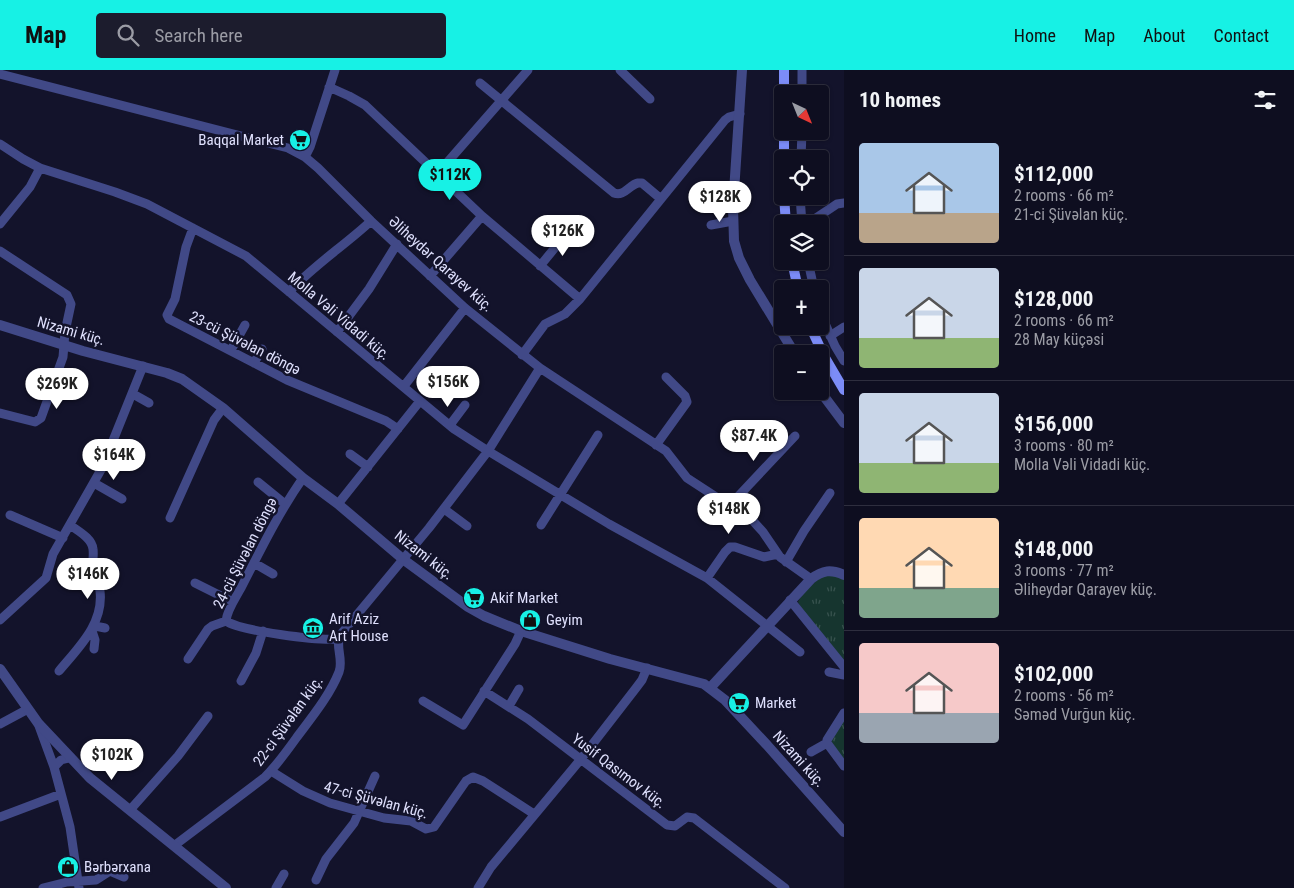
<!DOCTYPE html>
<html lang="en">
<head>
<meta charset="utf-8">
<style>
	:root { --surface:#0e0e20; --page:#1c1c2d; --text:#f1f3f6; --muted:#9b9ca5; --line:#2e2e3e; --accent:#17f1e5 }
	body { margin:0; font-family:"Roboto Condensed",sans-serif; background:var(--page); color:var(--text); height:100vh; display:flex; flex-direction:column; font-size:19px; white-space:nowrap }
	* { box-sizing:border-box; margin:0 }
	p { font-size:16px; color:var(--muted) }
	.icon { flex:none; width:28px; height:28px; fill:none; stroke:currentColor; stroke-width:2; stroke-linecap:round; stroke-linejoin:round }
	.map { position:relative; flex:1; overflow:hidden }
	.panel { display:flex; flex-direction:column; background:var(--surface); width:450px }
	.panel>* { flex:none }
	.needle { width:32px; rotate:137deg }
	.fabs { position:absolute; left:774px; top:15px; display:grid; gap:10px }
	.fabs a { display:grid; place-items:center; width:55px; height:55px; border-radius:5px; background:var(--surface); box-shadow:0 1px 4px #0004,0 0 0 1px var(--line); font-size:25px }
	.price { position:absolute; translate:-50% -42px; padding:0 11px; border-radius:18px; background:#fff; color:#222; font-size:16px; line-height:32px; filter:drop-shadow(0 1px 2px #0008) }
	.price::after { content:''; position:absolute; left:50%; top:30px; width:15px; height:11px; margin-left:-8px; background:inherit; clip-path:polygon(0 0,100% 0,50% 100%) }
	.price.active { background:var(--accent); color:#111 }
	ul { padding:0; list-style:none }
	li { display:flex; align-items:center; gap:15px; height:125px; padding:0 15px }
	li+li { border-top:1px solid var(--line) }
	li span { display:grid; place-items:center; flex:none; width:140px; height:100px; border-radius:5px; color:#555 }
	li>.icon { margin-inline-start:auto }
	span .icon { width:60px; height:60px; fill:#fffc; stroke-width:1 }
	li b { font-size:21px }
	h2 { display:flex; justify-content:space-between; align-items:center; height:60px; padding:0 15px; font-size:21px }
	header { display:flex; align-items:center; gap:30px; box-sizing:border-box; height:70px; padding:0 25px; background:var(--accent); color:#111 }
	header strong { font-size:24px }
	nav { display:flex; gap:28px; margin-inline-start:auto; font-size:18px }
	.search { width:350px; height:45px; background:var(--page); display:flex; align-items:center; gap:12px; box-sizing:border-box; padding:0 18px; border-radius:5px; color:var(--muted); font-size:19px }
	main { display:flex; flex:1; min-height:0 }
	.map>svg:first-child { display:block }
</style>
</head>
<body>
<header>
<strong>Map</strong>
<div class="search"><svg class="icon" aria-label="search" viewBox="0 0 24 24"><circle cx="10" cy="10" r="6"/><path d="M15 15l6 6"/></svg>Search here</div>
<nav><a>Home</a><a>Map</a><a>About</a><a>Contact</a></nav>
</header>
<main>
<div class="map">
<svg width="844" height="818" viewBox="0 0 844 818">
	<defs>
		<pattern id="park-tufts" width="24" height="20" patternUnits="userSpaceOnUse" patternTransform="scale(1.25)"><rect width="24" height="20" fill="#16352f"/><path d="M3 7l-1-3M5 7V3M7 7l1-3M15 17l-1-3M17 17v-4M19 17l1-3" fill="none" stroke="#37524e"/></pattern>
	</defs>
	<rect width="100%" height="100%" fill="#13132b"/>
	<path fill="url(#park-tufts)" d="M830,503L844,509V591L800,536L798,532C803,521 819,507 830,503Z
		M844,647V689L832,675L831,667Z"/>
	<g fill="none" stroke-linecap="round" stroke-linejoin="round">
		<path stroke="#414987" stroke-width="9" d="M620,0L650,29
			M802,0V24
			M0,4L288,78L305,87L318,98L371,151L465,238L540,298L666,381L687,408L753,451L763,462L780,487L811,509
			M480,13L614,123C624,127 629,115 638,113H642L661,129
			M329,17L349,26L365,35L482,146L580,229
			M820,50L823,51
			M0,74L23,89L40,98L115,122L147,134L246,186L454,359L488,381L609,454L707,508L800,582
			M305,87L310,77L335,0
			M801,89L802,61
			M438,103L528,0
			M800,126L802,154
			M0,154L30,117L40,98
			M807,154L837,134L844,133
			M711,155L733,151
			M193,158L186,177L175,229L167,245L169,249L287,310L386,351L398,359
			M0,181L67,225L71,234L65,262L63,287L41,348L35,352L0,343
			M808,191L814,219
			M540,196L567,163
			M430,206L482,146
			M289,222C314,195 344,176 371,151
			M820,242L835,276L844,291
			M337,262L369,219L397,174
			M830,266L844,257
			M231,280L245,255
			M522,285L545,254L565,244L580,229L725,50L729,47L740,44
			M254,293L262,279
			M404,316L465,238
			M133,324L149,333
			M450,355L465,335
			M656,375L687,332L685,326L666,307
			M350,384L368,397
			M303,408C279,442 261,479 242,516C237,526 227,539 226,551C240,561 319,571 338,569
			M258,412L285,434
			M94,413L122,429
			M338,434L420,331
			M730,435L795,366
			M444,439L467,456
			M10,445L63,468
			M170,448L214,350L223,338
			M541,455L598,365
			M786,492L804,461L830,423
			M254,493L273,504
			M707,508L725,482L730,477H735L764,487L778,484
			M195,513L233,532
			M790,530L844,597
			M0,550L46,508L53,484L102,398L143,296
			M95,556L105,558
			M92,561L95,570L94,579
			M188,589L208,559L212,556L226,551
			M59,601C78,578 104,554 100,521C99,513 94,506 93,498C92,492 94,486 93,479C92,468 78,461 70,455
			M829,602L844,605
			M241,611L256,583L263,561
			M484,621L528,649L667,755L675,756L687,747L694,748L785,818
			M423,631L463,655L515,574L521,561
			M509,636L519,619
			M844,643L827,670V673L844,696
			M0,654L28,639
			M39,656L54,697L70,757L79,818
			M811,682L827,673
			M54,697L61,690L69,688
			M271,701L303,721L330,733L384,748L411,751L426,759L434,757L466,711L473,707L483,711L534,744
			M130,740L178,686L208,646
			M0,747L61,724
			M175,775L265,707C277,695 287,681 297,667C312,647 330,625 339,602C344,589 334,575 341,564L429,458L488,381L540,298
			M316,810L326,789L354,753L375,706
			M43,818L67,812L96,810L110,801L124,807
			M276,818L284,804
			M478,818L491,797L581,689L636,618L642,610L647,598"/>
		<path stroke="#414987" stroke-width="10" d="M742,0L733,137L734,171L739,188L750,210L795,284
			M0,255L83,281L167,303L182,309L223,338L303,408L338,434L404,490L468,537L484,546L521,561L610,589L704,614L725,630L767,675L844,762
			M820,321L844,353
			M0,599L38,653L90,708L226,818
			M710,618L811,509C823,500 831,499 844,505"/>
		<path stroke="#7c8cf7" stroke-width="10" d="M784,24V0
			M784,89V61
			M784,126L786,154
			M792,191L798,219
			M810,256L824,286L844,320"/>
	</g>
	<defs>
		<g id="supermarket-disc" transform="scale(1.125)"><circle r="9.5" fill="#17f1e5" stroke="#13132b"/><path d="M-6-5.5h2.5l.6 2H6L4.5 2H-2.5L-4.4-4H-6ZM-1.5 3.2a1.3 1.3 0 1 0 .1 0ZM3 3.2a1.3 1.3 0 1 0 .1 0Z" fill="#111"/></g>
		<g id="shop-disc" transform="scale(1.125)"><circle r="9.5" fill="#17f1e5" stroke="#13132b"/><path d="M-5-2.5h2.3a2.7 3.5 0 0 1 5.4 0H5L5.5 6h-11ZM-1.5-2.5h3a1.5 2.3 0 0 0-3 0Z" fill="#111"/></g>
		<g id="museum-disc" transform="scale(1.125)"><circle r="9.5" fill="#17f1e5" stroke="#13132b"/><path d="M0-6L6-3V-2H-6V-3ZM-5-1h2V3h-2ZM-1-1h2V3h-2ZM3-1h2V3H3ZM-6 4H6V6H-6Z" fill="#111"/></g>
	</defs>
	<g fill-rule="evenodd">
		<use href="#supermarket-disc" x="300" y="70"/>
		<use href="#supermarket-disc" x="474" y="528"/>
		<use href="#shop-disc" x="530" y="550"/>
		<use href="#museum-disc" x="313" y="558"/>
		<use href="#supermarket-disc" x="739" y="633"/>
		<use href="#shop-disc" x="68" y="797"/>
	</g>
	<g text-anchor="middle" dominant-baseline="central" stroke-width="5" stroke-linejoin="round" paint-order="stroke">
		<g font-size="15" fill="#dfe0fd" stroke="#13132b" text-anchor="start">
			<text x="284" y="70" text-anchor="end">Baqqal Market</text>
			<text x="490" y="528">Akif Market</text>
			<text x="329" y="549">Arif Aziz<tspan x="329" dy="17">Art House</tspan></text>
			<text x="546" y="550">Geyim</text>
			<text x="755" y="633">Market</text>
			<text x="84" y="797">Bərbərxana</text>
		</g>
		<g font-size="15" fill="#dfe0fd" stroke="#13132b">
			<text transform="translate(441 194) rotate(42)">Əliheydər Qarayev küç.</text>
			<text transform="translate(339 246) rotate(40)">Molla Vəli Vidadi küç.</text>
			<text transform="translate(71 261) rotate(16)">Nizami küç.</text>
			<text transform="translate(245 273) rotate(27)">23-cü Şüvəlan döngə</text>
			<text transform="translate(245 483) rotate(-63)">24-cü Şüvəlan döngə</text>
			<text transform="translate(424 485) rotate(38)">Nizami küç.</text>
			<text transform="translate(288 651) rotate(-54)">22-ci Şüvəlan küç.</text>
			<text transform="translate(799 689) rotate(48)">Nizami küç.</text>
			<text transform="translate(619 701) rotate(37)">Yusif Qasımov küç.</text>
			<text transform="translate(376 730) rotate(15)">47-ci Şüvəlan küç.</text>
		</g>
	</g>
</svg>
<div class="fabs">
<a><svg class="needle" viewBox="-14 -14 28 28"><path d="M0-13l5 13h-10z" fill="#e53935"/><path d="M0 13l5-13h-10z" fill="#9b9ca5"/></svg></a>
<a><svg class="icon" aria-label="locate" viewBox="0 0 24 24"><circle cx="12" cy="12" r="6"/><path d="M12 2v4M12 18v4M2 12h4M18 12h4"/></svg></a>
<a><svg class="icon" aria-label="layers" viewBox="0 0 24 24"><path d="M12 4l9 5-9 5-9-5zM3 14l9 5 9-5"/></svg></a>
<a>+</a>
<a>−</a>
</div>
<b class="price active" style="left:450px;top:131px">$112K</b>
<b class="price" style="left:720px;top:153px">$128K</b>
<b class="price" style="left:563px;top:187px">$126K</b>
<b class="price" style="left:448px;top:338px">$156K</b>
<b class="price" style="left:57px;top:340px">$269K</b>
<b class="price" style="left:754px;top:392px">$87.4K</b>
<b class="price" style="left:114px;top:411px">$164K</b>
<b class="price" style="left:729px;top:465px">$148K</b>
<b class="price" style="left:88px;top:530px">$146K</b>
<b class="price" style="left:112px;top:711px">$102K</b>
</div>
<section class="panel">
<h2>10 homes<svg class="icon" aria-label="filters" viewBox="0 0 24 24"><path d="M4 7h16M4 17h16"/><circle cx="9" cy="7" r="2"/><circle cx="15" cy="17" r="2"/></svg></h2>
<ul>
<li><span style="background:linear-gradient(#a9c7e8 70%,#b9a48a 0)"><svg class="icon" aria-label="home" viewBox="0 0 24 24"><path d="M3 11l9-7 9 7M6 9v11h12V9"/></svg></span><div><b>$112,000</b><p>2 rooms · 66 m²</p><p>21-ci Şüvəlan küç.</p></div></li>
<li><span style="background:linear-gradient(#c9d6e8 70%,#8fb573 0)"><svg class="icon" aria-label="home" viewBox="0 0 24 24"><path d="M3 11l9-7 9 7M6 9v11h12V9"/></svg></span><div><b>$128,000</b><p>2 rooms · 66 m²</p><p>28 May küçəsi</p></div></li>
<li><span style="background:linear-gradient(#c9d6e8 70%,#8fb573 0)"><svg class="icon" aria-label="home" viewBox="0 0 24 24"><path d="M3 11l9-7 9 7M6 9v11h12V9"/></svg></span><div><b>$156,000</b><p>3 rooms · 80 m²</p><p>Molla Vəli Vidadi küç.</p></div></li>
<li><span style="background:linear-gradient(#ffd9b3 70%,#7fa58c 0)"><svg class="icon" aria-label="home" viewBox="0 0 24 24"><path d="M3 11l9-7 9 7M6 9v11h12V9"/></svg></span><div><b>$148,000</b><p>3 rooms · 77 m²</p><p>Əliheydər Qarayev küç.</p></div></li>
<li><span style="background:linear-gradient(#f6c9c9 70%,#9aa5b1 0)"><svg class="icon" aria-label="home" viewBox="0 0 24 24"><path d="M3 11l9-7 9 7M6 9v11h12V9"/></svg></span><div><b>$102,000</b><p>2 rooms · 56 m²</p><p>Səməd Vurğun küç.</p></div></li>
</ul>
</section>
</main>
</body>
</html>
